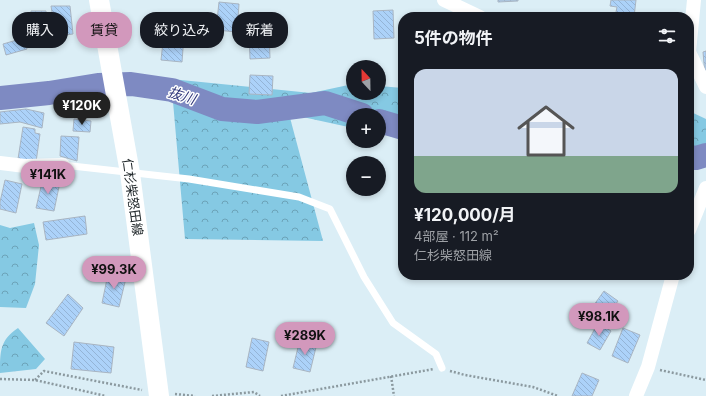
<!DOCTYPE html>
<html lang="ja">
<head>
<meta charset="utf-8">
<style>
	:root { --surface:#171b24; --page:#242831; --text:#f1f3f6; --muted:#9ea1a6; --line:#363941; --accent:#d298bc }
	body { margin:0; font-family:Inter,"Noto Sans JP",sans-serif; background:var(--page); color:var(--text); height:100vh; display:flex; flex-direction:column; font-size:15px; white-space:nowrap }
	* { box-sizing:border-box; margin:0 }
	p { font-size:13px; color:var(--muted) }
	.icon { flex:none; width:22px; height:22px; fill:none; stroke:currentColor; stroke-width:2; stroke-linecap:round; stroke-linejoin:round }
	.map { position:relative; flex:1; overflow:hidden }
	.details { position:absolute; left:398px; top:12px; width:296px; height:268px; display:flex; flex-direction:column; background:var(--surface); border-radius:16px; box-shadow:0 2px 6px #0003 }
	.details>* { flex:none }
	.hud { position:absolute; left:12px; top:12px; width:326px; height:36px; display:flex; gap:8px }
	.needle { width:26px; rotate:338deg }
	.tools { position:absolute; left:346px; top:60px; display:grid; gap:8px }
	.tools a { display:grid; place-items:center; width:40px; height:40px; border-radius:50%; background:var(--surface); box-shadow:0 2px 6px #0003; font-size:20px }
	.price { position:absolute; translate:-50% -34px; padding:0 9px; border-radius:14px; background:var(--accent); color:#111; font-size:13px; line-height:26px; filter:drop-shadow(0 1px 2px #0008) }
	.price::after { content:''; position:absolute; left:50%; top:24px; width:12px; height:9px; margin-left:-6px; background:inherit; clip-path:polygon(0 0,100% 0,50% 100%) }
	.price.on { background:#222; color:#fff }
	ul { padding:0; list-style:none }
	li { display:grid; align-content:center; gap:8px; height:212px; padding:0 16px }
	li+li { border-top:1px solid var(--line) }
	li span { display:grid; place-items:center; height:124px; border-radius:12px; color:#555 }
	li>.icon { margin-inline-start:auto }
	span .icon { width:72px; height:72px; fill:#fffc; stroke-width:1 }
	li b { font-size:17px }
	h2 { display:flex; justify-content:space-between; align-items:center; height:48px; padding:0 16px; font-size:17px }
	.tag { padding:0 14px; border-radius:16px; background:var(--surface); box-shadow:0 2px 6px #0003; font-size:14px; line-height:36px }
	.tag.on { background:var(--accent); color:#111 }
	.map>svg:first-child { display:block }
</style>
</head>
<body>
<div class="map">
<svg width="706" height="396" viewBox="0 0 706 396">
	<defs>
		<pattern id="forest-crowns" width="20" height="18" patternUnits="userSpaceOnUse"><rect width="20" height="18" fill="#85c9e3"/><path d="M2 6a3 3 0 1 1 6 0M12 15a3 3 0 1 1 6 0" fill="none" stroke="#6ca3b8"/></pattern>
		<pattern id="building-back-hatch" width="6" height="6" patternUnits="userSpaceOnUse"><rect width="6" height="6" fill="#acd2f9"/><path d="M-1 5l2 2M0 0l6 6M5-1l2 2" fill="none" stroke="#94b4d6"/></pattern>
	</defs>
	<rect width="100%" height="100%" fill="#dbeef6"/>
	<path fill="url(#forest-crowns)" d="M171,79L311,93L353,84V93H379V86L403,88V138L379,133V115H353V128L289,114L323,241L185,239Z
		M689,111L706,119V159L701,166L689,168Z
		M34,223L39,245L35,284L26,308L0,307V225L10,228Z
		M18,328L45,359L36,369L0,373C0,351 0,340 18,328Z"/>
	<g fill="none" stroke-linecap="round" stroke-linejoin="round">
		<path stroke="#7e8ac2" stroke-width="24" d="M0,98L49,93L98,85L131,84L172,90L222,109L257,112L325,103L362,115
			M379,121L403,128
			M689,157L696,158L706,155"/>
	</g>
	<path fill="url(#building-back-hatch)" stroke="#a9b5c2" d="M498,0H518V1L498,2Z
		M611,0H636L634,17H615L617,7L610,6Z
		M219,2L239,4L237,32L216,30Z
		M51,6H70L73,34L56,36Z
		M393,10L394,38L374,39L373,11Z
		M31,11H46L47,39H31Z
		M269,31L270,58L250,59L249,32Z
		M164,33L184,35L182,62L161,60Z
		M24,38L27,49L6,55L3,44Z
		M706,51V75H705L703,52Z
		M250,75L273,76L272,95L249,94Z
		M689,79L693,90L689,92Z
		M26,109L44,113L42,128L20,122L0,124V112Z
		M74,119L91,121L90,132L73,131Z
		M23,127L35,129V133L40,134L36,162L18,159Z
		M61,136L79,137L77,161L60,156Z
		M43,178L60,182L54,211L36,208Z
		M5,180L22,184L16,213L0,209V202Z
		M85,216L87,234L46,240L43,222Z
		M108,274L126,278L119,307L102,303Z
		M604,291L618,301L605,319L591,309Z
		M68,294L83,308L64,336L46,323Z
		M598,323L611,331L600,350L587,343Z
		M623,328L640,335L628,363L612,356Z
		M252,338L269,342L263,371L246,367Z
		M300,339L317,343L310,372L293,368Z
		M74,342L114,347L111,373L71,369Z
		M582,373L599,380L592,396H572Z"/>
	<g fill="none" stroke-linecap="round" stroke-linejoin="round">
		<path stroke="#8b999f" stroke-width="2.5" stroke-dasharray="2 2" stroke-linecap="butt" d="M660,370L706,380
			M450,371L465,375L533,387L558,396
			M391,376L394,396
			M0,379L35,380L106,396
			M35,380L44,371L142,390
			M175,394L195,396
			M212,396L254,392L260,396
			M281,396L434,369"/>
		<path stroke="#fff" stroke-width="7" d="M63,165L189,179L299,197L330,209L364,277L393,323L436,354L442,368"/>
		<path stroke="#fff" stroke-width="14" d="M444,0L480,17
			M694,0L689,52L706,87
			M0,163L25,166L63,165
			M689,230L706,188
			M636,396L648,367L673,275"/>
		<path stroke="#fff" stroke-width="20" d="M99,0L130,173L159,396"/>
	</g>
	<g text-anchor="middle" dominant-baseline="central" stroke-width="3" stroke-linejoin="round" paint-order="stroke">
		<g font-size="13" fill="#232a2d" stroke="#fff">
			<text transform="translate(133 197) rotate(82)">仁杉柴怒田線</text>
		</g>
		<g font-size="14" font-style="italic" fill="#2e3579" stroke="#fff">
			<text transform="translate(182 95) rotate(18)">抜川</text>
		</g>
	</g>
</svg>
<div class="tools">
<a><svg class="needle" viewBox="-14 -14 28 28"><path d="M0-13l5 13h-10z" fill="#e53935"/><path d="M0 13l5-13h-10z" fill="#9ea1a6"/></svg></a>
<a>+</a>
<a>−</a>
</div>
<b class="price on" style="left:82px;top:126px">¥120K</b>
<b class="price" style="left:48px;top:195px">¥141K</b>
<b class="price" style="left:114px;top:290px">¥99.3K</b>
<b class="price" style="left:599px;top:337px">¥98.1K</b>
<b class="price" style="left:305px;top:356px">¥289K</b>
<div class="hud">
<a class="tag">購入</a>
<a class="tag on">賃貸</a>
<a class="tag">絞り込み</a>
<a class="tag">新着</a>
</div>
<section class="details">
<h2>5件の物件<svg class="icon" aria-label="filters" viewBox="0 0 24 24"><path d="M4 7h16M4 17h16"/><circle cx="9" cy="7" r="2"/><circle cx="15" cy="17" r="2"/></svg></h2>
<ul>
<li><span style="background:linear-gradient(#c9d6e8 70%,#7fa58c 0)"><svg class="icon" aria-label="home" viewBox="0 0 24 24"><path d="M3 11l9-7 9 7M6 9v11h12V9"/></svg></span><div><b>¥120,000/月</b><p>4部屋 · 112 m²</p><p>仁杉柴怒田線</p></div></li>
</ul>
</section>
</div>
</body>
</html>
